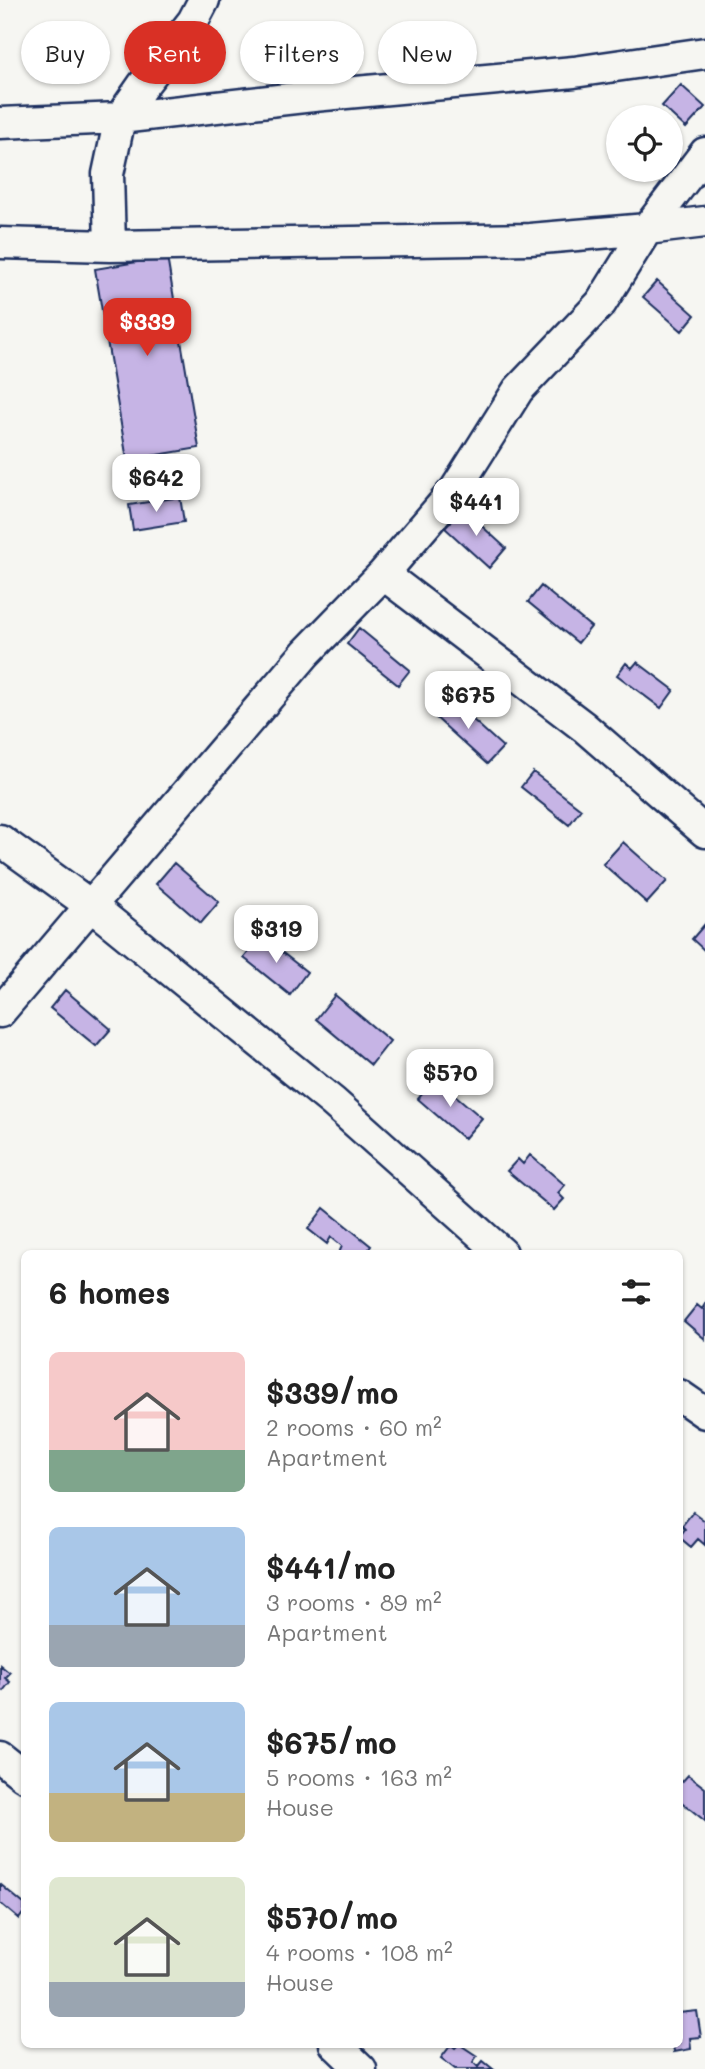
<!DOCTYPE html>
<html lang="en">
<head>
<meta charset="utf-8">
<style>
	:root { --surface:#fff; --page:#f2f2f2; --text:#222; --muted:#767676; --accent:#d93025 }
	body { margin:0; font-family:Mali,sans-serif; background:var(--page); color:var(--text); height:100vh; display:flex; flex-direction:column; font-size:26px; white-space:nowrap }
	* { box-sizing:border-box; margin:0 }
	p { font-size:23px; color:var(--muted) }
	.icon { flex:none; width:38px; height:38px; fill:none; stroke:currentColor; stroke-width:2; stroke-linecap:round; stroke-linejoin:round }
	.map { position:relative; flex:1; overflow:hidden }
	.details { position:absolute; left:21px; top:1250px; width:662px; height:798px; display:flex; flex-direction:column; background:var(--surface); border-radius:10px; box-shadow:0 2px 5px #0004 }
	.details>* { flex:none }
	.hud { position:absolute; left:21px; top:21px; width:663px; height:63px; display:flex; gap:14px }
	.buttons { position:absolute; left:606px; top:105px; display:grid; gap:14px }
	.buttons a { display:grid; place-items:center; width:77px; height:77px; border-radius:50%; background:var(--surface); box-shadow:0 2px 5px #0004; font-size:35px }
	.price { position:absolute; translate:-50% -60px; padding:0 16px; border-radius:14px; background:#fff; color:#222; font-size:23px; line-height:46px; filter:drop-shadow(0 2px 4px #0008) }
	.price::after { content:''; position:absolute; left:50%; top:42px; width:21px; height:16px; margin-left:-10px; background:inherit; clip-path:polygon(0 0,100% 0,50% 100%) }
	.price.active { background:var(--accent); color:#fff }
	ul { padding:0; list-style:none }
	li { display:flex; align-items:center; gap:21px; height:175px; padding:0 28px }
	li span { display:grid; place-items:center; flex:none; width:196px; height:140px; border-radius:10px; color:#555 }
	li>.icon { margin-inline-start:auto }
	span .icon { width:84px; height:84px; fill:#fffc; stroke-width:1 }
	li b { font-size:30px }
	h2 { display:flex; justify-content:space-between; align-items:center; height:84px; padding:0 28px; font-size:30px }
	.pill { padding:0 24px; border-radius:32px; background:var(--surface); box-shadow:0 2px 5px #0004; font-size:24px; line-height:63px }
	.pill.active { background:var(--accent); color:#fff }
	.map>svg:first-child { display:block }
</style>
</head>
<body>
<div class="map">
<svg width="705" height="2069" viewBox="0 0 705 2069">
	<rect width="100%" height="100%" fill="#f6f6f2"/>
	<filter id="ink" filterUnits="userSpaceOnUse"><feTurbulence type="fractalNoise" baseFrequency=".0143" numOctaves="2"/><feDisplacementMap in="SourceGraphic" scale="14" xChannelSelector="R" yChannelSelector="G"/><feConvolveMatrix kernelMatrix="1 2 1 2 8 2 1 2 1" color-interpolation-filters="sRGB"/></filter>
	<g filter="url(#ink)">
		<path fill="#c6b4e5" stroke="#1b2f5e" stroke-width="2" d="M681,85L705,107L686,128L662,106Z
			M167,257L199,448L127,460L95,269Z
			M657,281L695,315L682,331L643,297Z
			M180,497L184,522L133,530L129,505Z
			M463,509L506,548L489,568L445,528Z
			M541,586L591,627L578,643L528,602Z
			M359,628L410,670L398,685L347,644Z
			M637,662L674,690L661,708L617,675L626,663L632,668Z
			M449,698L503,747L487,764L433,715Z
			M533,772L581,809L569,825L521,787Z
			M623,842L667,881L647,903L603,864Z
			M174,863L219,902L201,923L156,884Z
			M705,924V951L692,939Z
			M261,936L307,972L290,995L244,958Z
			M65,990L111,1029L96,1046L50,1008Z
			M335,995L390,1041L371,1065L316,1019Z
			M435,1078L482,1118L464,1139L418,1099Z
			M530,1155L565,1185L558,1193L564,1199L554,1210L507,1171L518,1159L523,1164Z
			M324,1208L371,1246L366,1253H339L342,1246L331,1237L327,1244L308,1229Z
			M705,1304V1339L684,1321L697,1305L702,1309Z
			M693,1512L705,1521V1545L698,1539L691,1547L679,1537L685,1529L682,1526Z
			M0,1665L10,1673L5,1678L10,1682L3,1691L0,1689Z
			M688,1775L705,1788V1821L679,1800V1780L682,1782Z
			M0,1884L24,1904V1912L19,1919L0,1903Z
			M697,2011L701,2037L690,2038L691,2049L674,2052L673,2044H679V2013Z
			M459,2044L477,2056L473,2062L478,2067L483,2061L493,2069H455L441,2058L451,2045L455,2048Z"/>
		<g fill="none" stroke-linecap="round" stroke-linejoin="round">
			<g stroke="#1b2f5e" stroke-width="35">
				<path id="minor" d="M0,123L120,118L313,96L574,72L705,53
					M0,243L110,246L530,239L647,229L705,222
					M110,246L108,174L120,118L143,85L193,21L204,0
					M383,574L584,727L705,832
					M0,840L90,905L333,1102L502,1253
					M0,1012L306,653L383,574L455,490L518,390L601,303L647,229L705,153
					M679,1395L705,1413
					M0,1757L24,1776
					M335,2044L361,2069"/>
			</g>
			<use href="#minor" stroke="#f6f6f2" stroke-width="30"/>
		</g>
	</g>
</svg>
<div class="buttons">
<a><svg class="icon" aria-label="locate" viewBox="0 0 24 24"><circle cx="12" cy="12" r="6"/><path d="M12 2v4M12 18v4M2 12h4M18 12h4"/></svg></a>
</div>
<b class="price active" style="left:147px;top:358px">$339</b>
<b class="price" style="left:156px;top:514px">$642</b>
<b class="price" style="left:476px;top:538px">$441</b>
<b class="price" style="left:468px;top:731px">$675</b>
<b class="price" style="left:276px;top:965px">$319</b>
<b class="price" style="left:450px;top:1109px">$570</b>
<div class="hud">
<a class="pill">Buy</a>
<a class="pill active">Rent</a>
<a class="pill">Filters</a>
<a class="pill">New</a>
</div>
<section class="details">
<h2>6 homes<svg class="icon" aria-label="filters" viewBox="0 0 24 24"><path d="M4 7h16M4 17h16"/><circle cx="9" cy="7" r="2"/><circle cx="15" cy="17" r="2"/></svg></h2>
<ul>
<li><span style="background:linear-gradient(#f6c9c9 70%,#7fa58c 0)"><svg class="icon" aria-label="home" viewBox="0 0 24 24"><path d="M3 11l9-7 9 7M6 9v11h12V9"/></svg></span><div><b>$339/mo</b><p>2 rooms · 60 m²</p><p>Apartment</p></div></li>
<li><span style="background:linear-gradient(#a9c7e8 70%,#9aa5b1 0)"><svg class="icon" aria-label="home" viewBox="0 0 24 24"><path d="M3 11l9-7 9 7M6 9v11h12V9"/></svg></span><div><b>$441/mo</b><p>3 rooms · 89 m²</p><p>Apartment</p></div></li>
<li><span style="background:linear-gradient(#a9c7e8 65%,#c2b280 0)"><svg class="icon" aria-label="home" viewBox="0 0 24 24"><path d="M3 11l9-7 9 7M6 9v11h12V9"/></svg></span><div><b>$675/mo</b><p>5 rooms · 163 m²</p><p>House</p></div></li>
<li><span style="background:linear-gradient(#dfe7d0 75%,#9aa5b1 0)"><svg class="icon" aria-label="home" viewBox="0 0 24 24"><path d="M3 11l9-7 9 7M6 9v11h12V9"/></svg></span><div><b>$570/mo</b><p>4 rooms · 108 m²</p><p>House</p></div></li>
</ul>
</section>
</div>
</body>
</html>
